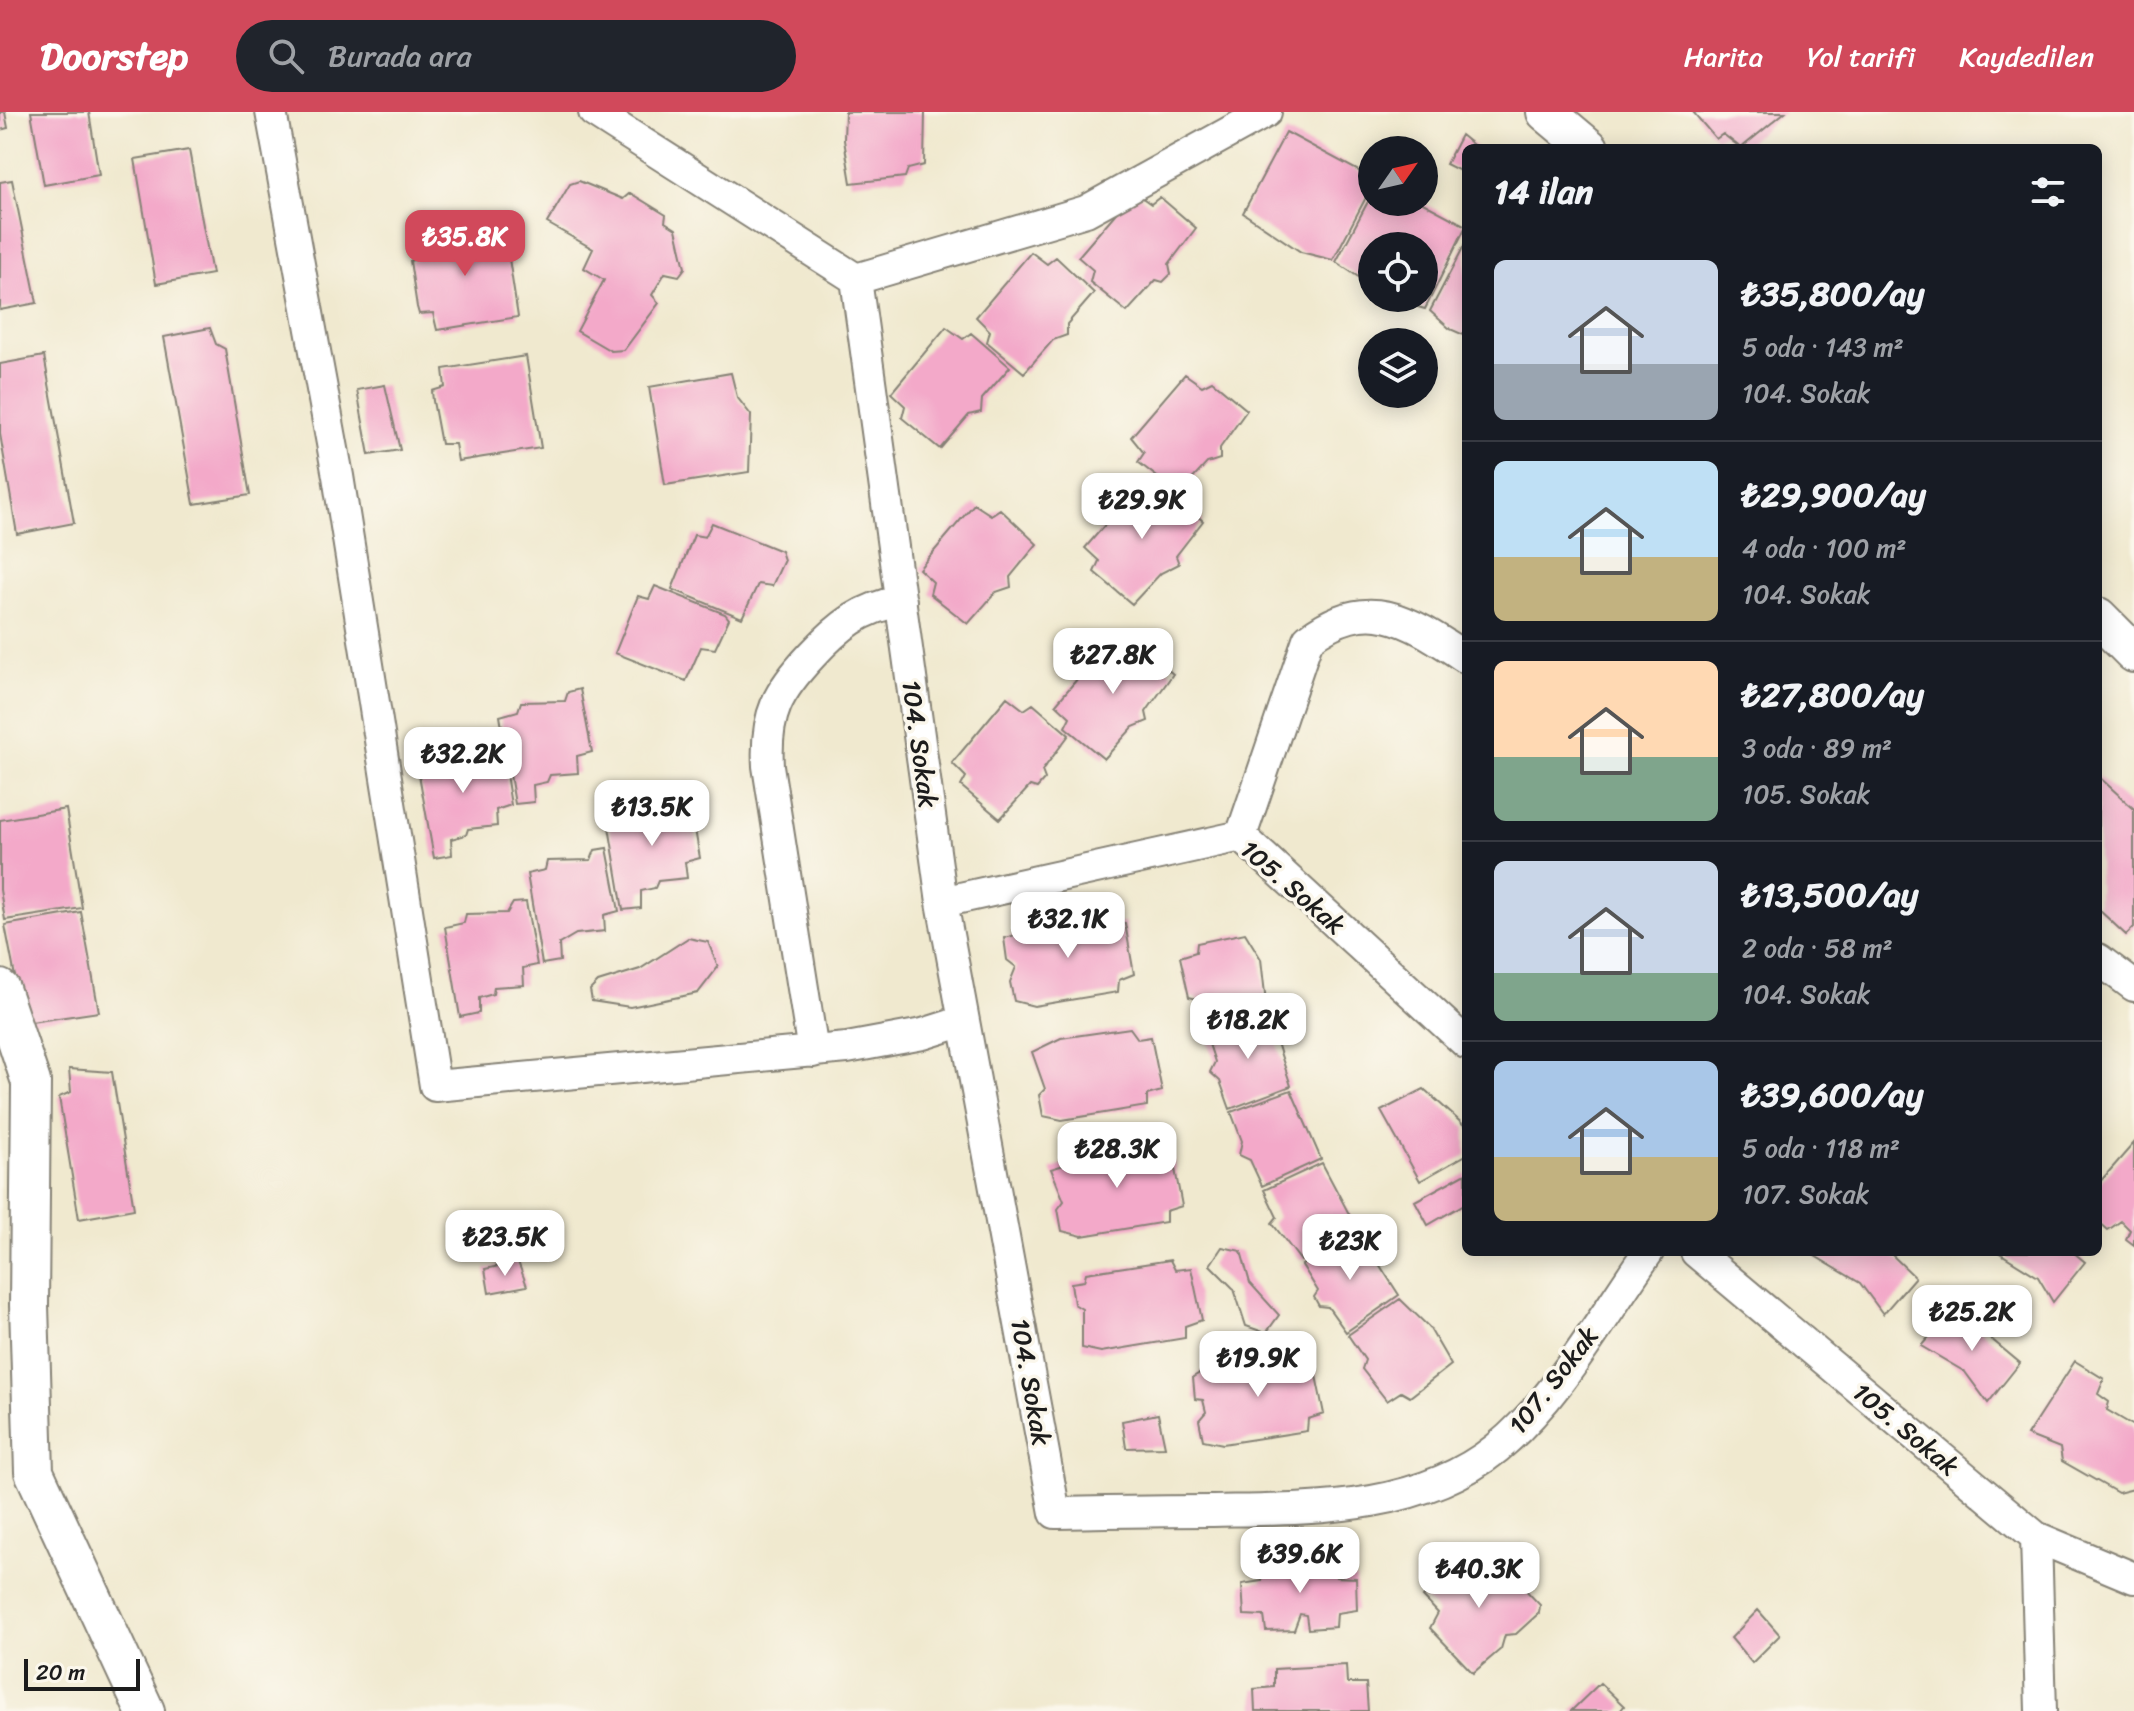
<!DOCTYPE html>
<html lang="tr">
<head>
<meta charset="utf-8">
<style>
	:root { --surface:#171b24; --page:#20242c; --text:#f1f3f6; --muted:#9ea1a6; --line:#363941; --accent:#d1495b }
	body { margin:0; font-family:Sriracha,sans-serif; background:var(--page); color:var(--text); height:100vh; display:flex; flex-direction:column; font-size:30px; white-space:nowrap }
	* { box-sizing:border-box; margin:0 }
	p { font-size:26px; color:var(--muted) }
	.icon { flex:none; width:44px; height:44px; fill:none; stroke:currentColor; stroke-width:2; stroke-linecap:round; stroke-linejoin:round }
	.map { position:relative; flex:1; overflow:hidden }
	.panel { position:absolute; left:1462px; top:32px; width:640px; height:1112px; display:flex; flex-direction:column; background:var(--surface); border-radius:12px; box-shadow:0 4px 20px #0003 }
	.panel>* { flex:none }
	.needle { width:52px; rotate:56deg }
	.fabs { position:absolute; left:1358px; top:24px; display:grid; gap:16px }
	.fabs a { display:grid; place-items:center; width:80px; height:80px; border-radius:50%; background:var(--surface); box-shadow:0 4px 20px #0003; font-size:40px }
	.scale { position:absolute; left:24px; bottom:20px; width:116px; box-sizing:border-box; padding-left:8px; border:4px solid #1c1c1c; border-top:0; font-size:22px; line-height:28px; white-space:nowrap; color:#1c1c1c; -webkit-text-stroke:6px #fbf7ec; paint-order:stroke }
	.price { position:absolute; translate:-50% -68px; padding:0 18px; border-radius:16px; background:#fff; color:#222; font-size:26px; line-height:52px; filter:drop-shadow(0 2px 4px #0008) }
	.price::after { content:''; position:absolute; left:50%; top:48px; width:24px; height:18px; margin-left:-12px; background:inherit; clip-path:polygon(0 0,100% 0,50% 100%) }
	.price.selected { background:var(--accent); color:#fff }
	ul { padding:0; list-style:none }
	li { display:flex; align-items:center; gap:24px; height:200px; padding:0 32px }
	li+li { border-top:2px solid var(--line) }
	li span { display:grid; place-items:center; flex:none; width:224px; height:160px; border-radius:12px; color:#555 }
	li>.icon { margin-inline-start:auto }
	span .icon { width:96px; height:96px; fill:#fffc; stroke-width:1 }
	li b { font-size:34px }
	h2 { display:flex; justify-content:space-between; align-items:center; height:96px; padding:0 32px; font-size:34px }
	header { display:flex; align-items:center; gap:48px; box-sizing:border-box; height:112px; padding:0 40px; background:var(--accent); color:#fff }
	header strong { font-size:38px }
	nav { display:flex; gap:44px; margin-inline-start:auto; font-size:28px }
	.search { width:560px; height:72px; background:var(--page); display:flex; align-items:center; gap:20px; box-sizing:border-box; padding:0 28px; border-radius:44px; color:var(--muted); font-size:30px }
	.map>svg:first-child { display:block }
</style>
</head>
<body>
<header>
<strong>Doorstep</strong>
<div class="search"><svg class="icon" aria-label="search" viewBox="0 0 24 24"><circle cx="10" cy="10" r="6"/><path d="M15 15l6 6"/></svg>Burada ara</div>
<nav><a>Harita</a><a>Yol tarifi</a><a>Kaydedilen</a></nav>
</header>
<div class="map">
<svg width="2134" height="1599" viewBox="0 0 2134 1599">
	<rect width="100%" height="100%" fill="#fbf7ec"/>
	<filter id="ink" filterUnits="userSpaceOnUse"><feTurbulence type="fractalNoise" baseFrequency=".0125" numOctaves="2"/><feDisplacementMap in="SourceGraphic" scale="16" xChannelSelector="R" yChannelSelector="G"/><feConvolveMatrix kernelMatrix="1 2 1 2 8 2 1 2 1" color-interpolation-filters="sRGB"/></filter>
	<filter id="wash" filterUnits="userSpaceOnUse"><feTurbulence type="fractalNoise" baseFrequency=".006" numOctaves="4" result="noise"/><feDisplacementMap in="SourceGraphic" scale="32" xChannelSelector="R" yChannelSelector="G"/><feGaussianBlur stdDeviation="1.8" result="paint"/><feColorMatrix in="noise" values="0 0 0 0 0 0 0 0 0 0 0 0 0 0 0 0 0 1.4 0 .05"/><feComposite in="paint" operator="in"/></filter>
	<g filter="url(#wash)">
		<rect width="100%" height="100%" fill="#f0e9cf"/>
		<g id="blocks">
			<path fill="#f3a9c9" d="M0,0H5L8,16L0,18Z
				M31,0H89L99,63L44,73Z
				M845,0H925L924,53L908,57L905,65L851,71L844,28Z
				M1693,0H1785L1741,36L1723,22L1716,27Z
				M1286,20L1372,66V74L1333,148L1301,140L1243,101Z
				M1461,23L1477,36H1466V62L1446,52Z
				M189,38L212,162L156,172L135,47Z
				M12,68L37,191L0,198V70Z
				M579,69L623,87L630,81L666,103L665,110L676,117L685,156L679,164L665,161L652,183L659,191L624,238L611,239L577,219L604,168L584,156L593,137L547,111L570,72Z
				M1134,80L1151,92L1160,85L1196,116L1169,152L1171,162L1163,170L1156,168L1127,200L1090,170L1093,158L1078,145Z
				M1372,82V90H1421L1466,114L1425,197L1390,187L1424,186V134H1372V174L1336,150Z
				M498,113L504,114L518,205L437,218L433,201L419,202L417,195L410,149L423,144L421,126Z
				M1466,130V224L1450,217L1430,199Z
				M1031,140L1047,152L1056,145L1094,181L1067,212V223L1053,228L1024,261L987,230L990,219L976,205Z
				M946,215L963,227L971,221L1010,255L982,287L981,300L969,303L940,337L902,306L905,294L891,281Z
				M210,216L216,232L225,237L250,383L194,392L164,225Z
				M44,244L74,411L17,422L0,322V252Z
				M526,244L541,336L458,349L455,332H441L433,289L432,279L445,275L443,257Z
				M731,261L737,285L751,303L749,360L665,373L649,275Z
				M1185,262L1202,274L1212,269L1247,298L1220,336V347L1207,351L1179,382L1138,350L1144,341L1131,325Z
				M385,273L400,338L369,343L357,278Z
				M1141,371L1156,383L1166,377L1203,409L1176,444L1179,452L1161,461L1132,492L1094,460L1099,449L1085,436Z
				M974,392L991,403L1000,397L1037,432L1010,465L1011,475L996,480L968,512L930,482L933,470L919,457Z
				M712,411L781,439L784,448L772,474L758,472L742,506L672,477L694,423L705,425Z
				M655,474L725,502L729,507L715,537L701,535L686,569L615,541L638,484L649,487Z
				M1111,527L1128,539L1137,532L1173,562L1146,600L1148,609L1133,615L1104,647L1065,615L1070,605L1056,592Z
				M580,577L592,640L577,644L578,661L550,663L547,670L533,673L534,690L515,692L500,604L518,599L521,590L565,589L568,580Z
				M1007,585L1024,598L1033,592L1069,623L1042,659L1045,667L1037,676L1030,674L1000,707L961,674L966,665L952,651Z
				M501,631L511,693L496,698L497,714L468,717L466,723L451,727L452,743L434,746L418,657L438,652L441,643L486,642V633Z
				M2098,664L2134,697V815L2126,823L2098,797Z
				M689,683L700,746L685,750L687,766L658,769L655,776L641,779V796L623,798L608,709L627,705L628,696L675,694L676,686Z
				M66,697L82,796L5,808L0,778V708Z
				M607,736L619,799L604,803L605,819L576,822L559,832L560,849L542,852L527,762L545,758L547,749L591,748L595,738Z
				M526,790L537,853L523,856L524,873L494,875L493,882L479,886V901L460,905L445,815L464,811L466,802L507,801L513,791Z
				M81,800L99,900L24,911L5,813Z
				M1103,801L1109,812L1125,811L1134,862L1119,868L1118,880L1034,894L1014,889L1010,870L1016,855L1007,848L1004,826L1017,823L1019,815Z
				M1245,821L1261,847L1267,900L1205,917L1197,887L1189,885L1180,845L1196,840L1197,831Z
				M688,826L708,830L718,855L698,881L630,895L592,889L590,878L598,870L640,857Z
				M1268,903L1291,974L1230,997L1220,969L1210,960L1215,950L1205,920Z
				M1130,916L1138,927L1151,925L1162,979L1147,983V994L1062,1008L1043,1004L1039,983L1045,977L1032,940L1061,926Z
				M69,957L112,960L134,1097L79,1107L59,985L71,980Z
				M1424,977L1466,1015V1043L1420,1069L1381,999Z
				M1291,978L1321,1047L1262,1074L1250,1048L1239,1043L1242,1029L1231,1000Z
				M1152,1031L1157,1042L1172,1041L1182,1094L1166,1099V1110L1082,1124L1062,1119L1058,1097L1064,1089L1051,1057L1064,1053L1066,1046Z
				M2134,1031V1133L2126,1127L2130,1118L2121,1109L2108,1118L2098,1109V1072Z
				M1322,1051L1357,1117L1301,1149L1272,1111L1277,1105L1264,1078Z
				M1466,1061V1091L1428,1113L1415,1089Z
				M1359,1121L1399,1183L1346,1220L1328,1195L1319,1194L1314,1185L1318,1179L1302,1153Z
				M1222,1135L1241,1139L1250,1171L1279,1203L1266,1221L1246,1214L1234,1177L1210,1153Z
				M1819,1140H1889L1915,1165L1883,1202L1860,1171L1815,1144Z
				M1998,1140H2073L2085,1150L2053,1190L2038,1165Z
				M1170,1148L1175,1158L1191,1156L1202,1208L1185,1214V1226L1101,1240L1082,1236V1197L1074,1192L1071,1171L1084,1169L1086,1161Z
				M518,1150L527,1174L489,1181L485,1157Z
				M1400,1187L1429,1215L1451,1253L1410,1285L1401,1280L1387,1289L1362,1257L1365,1248L1348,1223Z
				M1954,1196L2020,1251L1988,1291L1965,1260L1921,1234Z
				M1291,1240L1297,1250L1313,1249L1324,1302L1308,1307L1307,1319L1223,1332L1203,1328L1199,1308L1206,1300L1203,1288L1195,1287L1193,1265L1212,1254Z
				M2075,1249L2104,1267L2098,1282L2109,1290L2107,1298L2134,1314V1377L2118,1381L2062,1349L2060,1336L2027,1323Z
				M1158,1302L1165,1335L1126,1336L1122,1309Z
				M1469,1442L1485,1457L1498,1449L1540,1493L1539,1501L1516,1522L1505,1523L1501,1537L1473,1561L1430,1516L1438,1501L1423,1485Z
				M1333,1448L1336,1465L1356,1466L1357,1498L1337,1501L1336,1515L1308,1517L1306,1503L1300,1502L1294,1518L1266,1519L1264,1504L1244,1503L1242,1472L1262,1469V1451Z
				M1758,1498L1780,1523L1752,1551L1731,1526Z
				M1346,1553L1347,1571H1366L1368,1599H1255L1254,1577L1274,1575V1557Z
				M1600,1571L1624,1594L1620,1599H1571Z"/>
		</g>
	</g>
	<g filter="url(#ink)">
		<use href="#blocks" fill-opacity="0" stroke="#868276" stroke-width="2"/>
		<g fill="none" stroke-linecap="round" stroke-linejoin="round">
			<g stroke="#868276" stroke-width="34">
				<path id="minor" d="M271,0L338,364L435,974L847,936L923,922L964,909
					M594,0L856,167L942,790L1055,1401C1108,1400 1160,1399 1213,1399C1308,1397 1418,1400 1497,1336C1557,1287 1603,1204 1648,1140
					M856,167L1086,99L1266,0
					M1241,724L1308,527C1369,480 1410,509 1466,546
					M942,790L1241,724L1466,931
					M2098,847L2134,874
					M813,940L768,654C765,602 778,579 812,543C839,514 861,496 901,489
					M1696,1140L2036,1425L2134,1466
					M2036,1425L2041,1599"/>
			</g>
			<g stroke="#868276" stroke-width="42">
				<path id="tertiary" d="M1546,0L1589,36
					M2098,505L2134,541
					M0,877L31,970L29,1193L34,1360L145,1599"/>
			</g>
			<use href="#minor" stroke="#fff" stroke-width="30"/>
			<use href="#tertiary" stroke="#fff" stroke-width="38"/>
		</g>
	</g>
	<g text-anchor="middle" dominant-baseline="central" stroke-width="7" stroke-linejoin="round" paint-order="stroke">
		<g font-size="26" fill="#1c1c1c" stroke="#fbf7ec">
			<text transform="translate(920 632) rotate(82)">104. Sokak</text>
			<text transform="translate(1293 775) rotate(41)">105. Sokak</text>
			<text transform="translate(1553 1268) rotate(-52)">107. Sokak</text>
			<text transform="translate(1031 1270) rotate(80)">104. Sokak</text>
			<text transform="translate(1906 1317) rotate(40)">105. Sokak</text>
		</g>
	</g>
</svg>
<div class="fabs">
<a><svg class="needle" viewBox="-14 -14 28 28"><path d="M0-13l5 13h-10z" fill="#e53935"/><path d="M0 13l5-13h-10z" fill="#9ea1a6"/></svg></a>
<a><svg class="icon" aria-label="locate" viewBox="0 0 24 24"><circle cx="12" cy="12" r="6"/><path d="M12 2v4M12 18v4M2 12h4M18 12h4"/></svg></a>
<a><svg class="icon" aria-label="layers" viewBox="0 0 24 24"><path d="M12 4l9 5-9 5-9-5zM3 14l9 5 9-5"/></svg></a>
</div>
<div class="scale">20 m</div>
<b class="price selected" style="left:465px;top:166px">₺35.8K</b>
<b class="price" style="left:1142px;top:429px">₺29.9K</b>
<b class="price" style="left:1113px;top:584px">₺27.8K</b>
<b class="price" style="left:463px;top:683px">₺32.2K</b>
<b class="price" style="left:652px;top:736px">₺13.5K</b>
<b class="price" style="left:1068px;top:848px">₺32.1K</b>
<b class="price" style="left:1248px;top:949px">₺18.2K</b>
<b class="price" style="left:1117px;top:1078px">₺28.3K</b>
<b class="price" style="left:505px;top:1166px">₺23.5K</b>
<b class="price" style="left:1350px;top:1170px">₺23K</b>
<b class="price" style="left:1972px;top:1241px">₺25.2K</b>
<b class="price" style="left:1258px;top:1287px">₺19.9K</b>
<b class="price" style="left:1300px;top:1483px">₺39.6K</b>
<b class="price" style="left:1479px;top:1498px">₺40.3K</b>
<section class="panel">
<h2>14 ilan<svg class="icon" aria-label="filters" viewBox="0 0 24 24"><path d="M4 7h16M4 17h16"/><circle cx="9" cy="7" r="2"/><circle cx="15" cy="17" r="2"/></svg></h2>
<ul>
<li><span style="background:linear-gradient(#c9d6e8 65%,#9aa5b1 0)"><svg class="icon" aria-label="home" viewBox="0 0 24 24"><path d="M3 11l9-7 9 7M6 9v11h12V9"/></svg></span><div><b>₺35,800/ay</b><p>5 oda · 143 m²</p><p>104. Sokak</p></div></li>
<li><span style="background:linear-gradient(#bfe0f5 60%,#c2b280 0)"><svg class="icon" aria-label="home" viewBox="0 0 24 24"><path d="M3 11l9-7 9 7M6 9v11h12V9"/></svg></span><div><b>₺29,900/ay</b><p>4 oda · 100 m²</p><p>104. Sokak</p></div></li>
<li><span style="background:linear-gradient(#ffd9b3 60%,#7fa58c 0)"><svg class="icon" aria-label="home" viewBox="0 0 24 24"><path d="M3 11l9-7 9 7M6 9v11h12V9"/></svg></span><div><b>₺27,800/ay</b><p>3 oda · 89 m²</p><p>105. Sokak</p></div></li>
<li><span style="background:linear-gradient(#c9d6e8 70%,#7fa58c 0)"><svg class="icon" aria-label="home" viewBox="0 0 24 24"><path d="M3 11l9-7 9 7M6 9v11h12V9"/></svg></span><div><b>₺13,500/ay</b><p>2 oda · 58 m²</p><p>104. Sokak</p></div></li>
<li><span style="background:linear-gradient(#a9c7e8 60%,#c2b280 0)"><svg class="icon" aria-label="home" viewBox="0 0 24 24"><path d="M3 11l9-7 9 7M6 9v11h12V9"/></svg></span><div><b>₺39,600/ay</b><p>5 oda · 118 m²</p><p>107. Sokak</p></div></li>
</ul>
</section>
</div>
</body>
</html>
